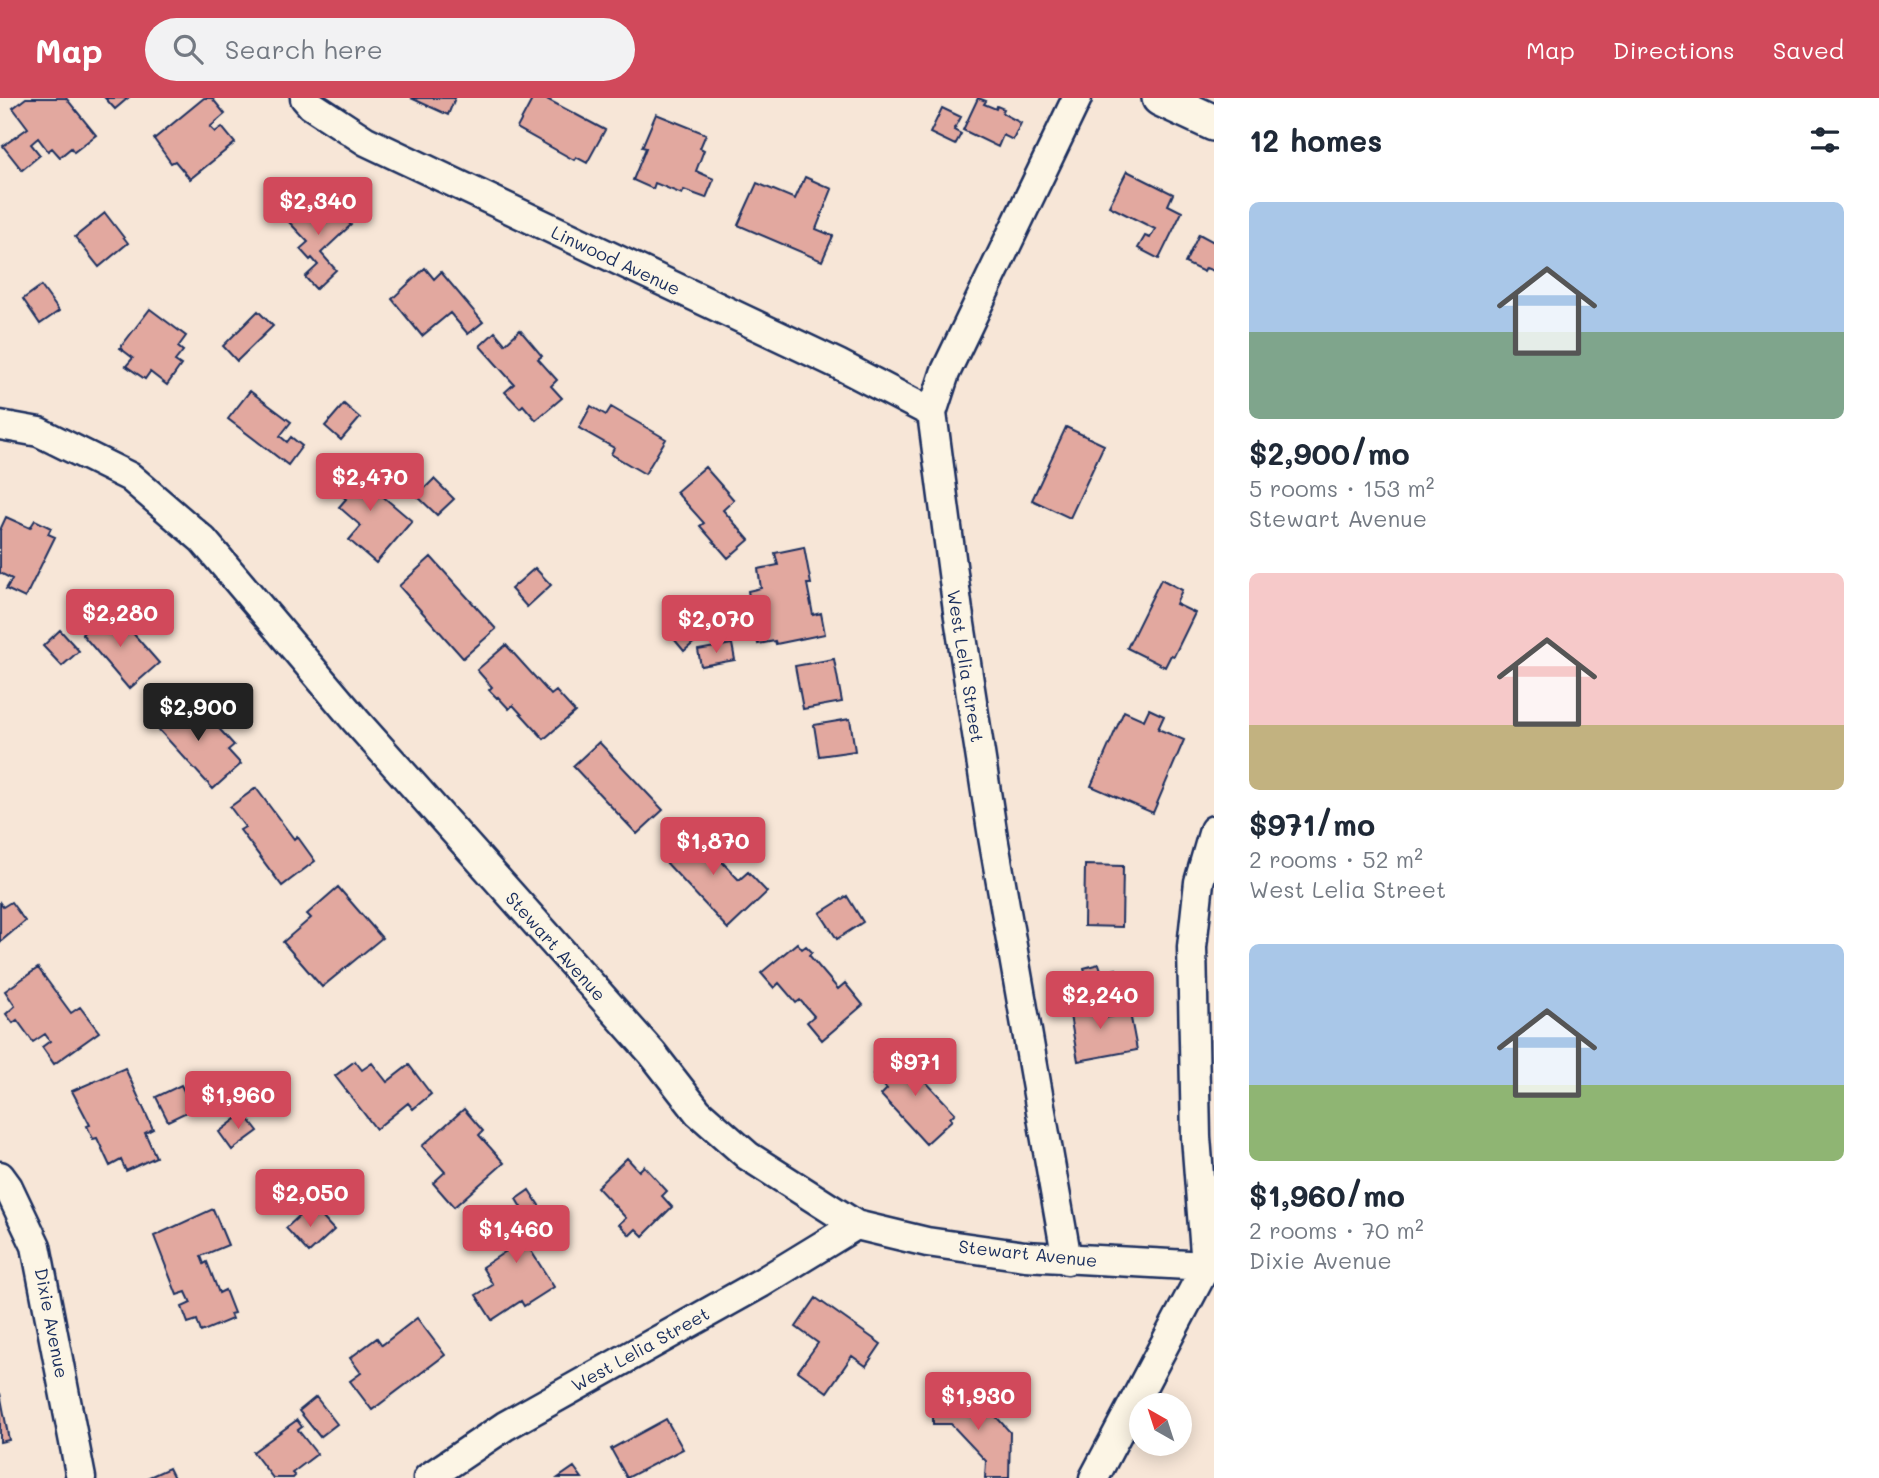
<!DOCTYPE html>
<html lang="en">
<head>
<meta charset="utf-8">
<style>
	:root { --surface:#fff; --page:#f2f2f3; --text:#1f2937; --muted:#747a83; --accent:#d1495b }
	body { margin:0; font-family:Mali,sans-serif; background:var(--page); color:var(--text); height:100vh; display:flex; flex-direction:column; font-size:26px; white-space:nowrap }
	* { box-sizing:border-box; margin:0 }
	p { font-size:23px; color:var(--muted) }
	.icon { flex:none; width:38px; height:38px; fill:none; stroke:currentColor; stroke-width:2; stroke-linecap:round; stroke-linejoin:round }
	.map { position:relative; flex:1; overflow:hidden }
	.details { display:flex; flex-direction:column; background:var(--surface); width:665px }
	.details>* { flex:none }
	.needle { width:46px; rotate:321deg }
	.buttons { position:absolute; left:1129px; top:1295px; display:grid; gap:14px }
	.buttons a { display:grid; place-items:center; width:63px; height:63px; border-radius:50%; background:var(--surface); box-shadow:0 4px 18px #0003; font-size:35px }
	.price { position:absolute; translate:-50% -60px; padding:0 16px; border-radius:7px; background:var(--accent); color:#fff; font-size:23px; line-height:46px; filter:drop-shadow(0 2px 4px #0008) }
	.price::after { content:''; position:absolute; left:50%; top:42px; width:21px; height:16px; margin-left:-10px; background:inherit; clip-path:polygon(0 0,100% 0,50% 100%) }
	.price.selected { background:#222; color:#fff }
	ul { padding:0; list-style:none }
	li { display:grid; align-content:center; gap:14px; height:371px; padding:0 35px }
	li span { display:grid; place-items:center; height:217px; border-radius:10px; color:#555 }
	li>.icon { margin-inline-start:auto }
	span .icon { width:126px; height:126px; fill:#fffc; stroke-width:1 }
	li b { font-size:30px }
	h2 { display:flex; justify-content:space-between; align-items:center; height:84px; padding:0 35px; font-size:30px }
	header { display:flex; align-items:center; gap:42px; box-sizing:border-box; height:98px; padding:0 35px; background:var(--accent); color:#fff }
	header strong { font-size:33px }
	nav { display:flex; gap:38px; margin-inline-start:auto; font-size:24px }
	.search { width:490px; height:63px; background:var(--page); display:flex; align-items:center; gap:18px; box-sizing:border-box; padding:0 24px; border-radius:38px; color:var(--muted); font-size:26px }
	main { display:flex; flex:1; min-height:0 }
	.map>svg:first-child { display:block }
</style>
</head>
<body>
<header>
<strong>Map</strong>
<div class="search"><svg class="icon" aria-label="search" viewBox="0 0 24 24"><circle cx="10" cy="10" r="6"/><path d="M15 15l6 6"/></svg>Search here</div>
<nav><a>Map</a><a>Directions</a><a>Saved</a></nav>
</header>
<main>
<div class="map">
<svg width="1214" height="1380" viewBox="0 0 1214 1380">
	<rect width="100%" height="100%" fill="#f7e6d7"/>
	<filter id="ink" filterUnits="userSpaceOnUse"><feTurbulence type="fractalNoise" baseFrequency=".0143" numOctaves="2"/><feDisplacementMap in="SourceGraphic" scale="14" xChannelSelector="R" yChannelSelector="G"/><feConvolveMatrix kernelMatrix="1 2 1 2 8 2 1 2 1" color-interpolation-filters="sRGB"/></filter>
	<g filter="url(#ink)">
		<path fill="#e2a89f" stroke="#1b2f5e" stroke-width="2" d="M26,0H66L96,37L74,54L71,50L60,59L52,50L48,53L38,40L31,46L40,57L22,72L3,48L28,30L13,10Z
			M105,0H128L115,11Z
			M204,0H212L225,16L210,29L215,34L222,29L235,45L190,81L175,63L171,65L154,41Z
			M411,0H455L448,17Z
			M533,0H545L605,32L587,65L576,59L574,62L517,30Z
			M978,0L986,3L984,6L996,11L997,8L1004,11L1002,15L1021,25L1013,42L1003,37L998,49L963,32Z
			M942,10L961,19L954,32L961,36L955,47L930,35Z
			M656,16L706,36L700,50L704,52L696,73L714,81L706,100L684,92L682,96L655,85L653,91L633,82L646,50L642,49Z
			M1127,73L1173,96L1168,107L1182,114L1159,161L1138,150L1145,138L1150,140L1155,131L1109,108Z
			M805,79L832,91L816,131L833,138L822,163L738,127L757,85L795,101Z
			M312,99L331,120L338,113L351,127L321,155L336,172L316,191L305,179L318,167L312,160L310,162L300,151L308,144L287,122Z
			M105,115L128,145L99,169L75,139Z
			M1199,136L1214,144V173L1206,170L1204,174L1185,165Z
			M425,170L434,181L441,174L483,224L468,236L450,215L422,238L392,201Z
			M41,188L59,213L40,226L23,201Z
			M150,211L186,238L178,249L183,253L175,263L181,267L167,287L150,274L145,281L126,268L133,260L120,250Z
			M258,213L273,228L237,263L223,248Z
			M520,232L542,258L538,261L557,282L551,288L562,300L536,322L523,307L520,310L505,294L514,286L480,248L495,234L505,246Z
			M250,293L291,324L280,338L287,344L291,339L302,348L288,367L228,321Z
			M344,306L360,320L341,342L325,328Z
			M591,308L606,317L611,309L666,341L645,376L611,356L614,350L579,330Z
			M1066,329L1104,347L1070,420L1032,402Z
			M346,367L368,385L374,378L387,389L380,396L412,423L376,465L349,442L361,428L339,409L346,401L329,387Z
			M705,369L734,402L723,412L749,442L728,460L700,428L704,425L676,394Z
			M434,381L454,401L437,417L417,398Z
			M6,419L30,430L35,422L51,430L48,436L55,439L25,500L6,491L12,481L0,475V432Z
			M804,449L811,486H807L813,517L821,515L825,536L776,546L775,543L758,546L748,493L761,490L758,471L778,467L775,455Z
			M431,459L496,531L463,560L399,488Z
			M535,470L551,487L527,509L511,491Z
			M1161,481L1182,492L1176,506L1195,515L1174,558L1171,557L1165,569L1127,550Z
			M111,510L159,565L129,591L82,536Z
			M689,518L704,536L684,553L669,535Z
			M60,532L79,553L62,568L43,548Z
			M732,546L735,562L701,568L698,552Z
			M506,547L551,597L556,593L575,614L544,641L513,607L509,611L498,599L497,600L489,592L492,589L477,572Z
			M834,561L842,604L803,611L795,568Z
			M174,601L195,624L199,619L208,629L213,624L234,647L228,652L241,666L213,691L151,623Z
			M1149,611L1164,618L1158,631L1184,642L1153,715L1091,688L1124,613L1144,622Z
			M850,621L855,653L819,658L814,627Z
			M599,644L663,712L637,736L573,668Z
			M256,690L294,741L297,738L315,763L282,788L240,732L245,729L230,709Z
			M702,724L720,744L711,752L739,782L748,774L767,794L728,831L663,761Z
			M1085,767L1123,768L1122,829L1084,828Z
			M338,789L382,840L322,889L283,844L311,820L307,816Z
			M847,798L863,824L837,841L820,815Z
			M11,804L25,823L0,844V805L3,809Z
			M797,845L802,851L806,848L812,854L809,857L838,891L845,885L863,907L822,942L807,924L814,918L800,902L796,905L779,885L774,890L761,875Z
			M1099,866L1102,875L1116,871L1121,891L1092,898L1084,870Z
			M38,870L71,915L80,909L99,934L54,966L42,949L50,943L45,936L33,944L17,922L13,925L6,916L15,908L5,893Z
			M1099,900L1103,920L1130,915L1137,952L1078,963L1068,906Z
			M890,960L905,975L920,961L933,974L925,983L955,1015L950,1020L952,1022L926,1046L881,997L887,991L873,976Z
			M355,963L362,972L372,965L387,984L409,967L431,996L413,1011L408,1005L376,1031L335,978Z
			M125,970L153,1031L145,1035L156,1059L126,1073L121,1062L110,1068L97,1040L93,1041L87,1028L90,1027L72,993Z
			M181,987L193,1011L168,1023L156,999Z
			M464,1011L483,1033L479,1037L504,1065L454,1109L433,1085L445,1074L422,1048Z
			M244,1015L258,1033L232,1052L219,1034Z
			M627,1060L639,1073L644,1068L667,1093L662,1098L672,1109L643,1138L636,1131L630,1137L619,1126L626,1120L597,1089Z
			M529,1092L544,1115L536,1120L540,1127L533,1132L537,1138L526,1145L554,1189L524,1208L521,1203L492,1222L476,1197L493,1187L482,1169L517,1146L503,1125L521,1113L525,1116L516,1101Z
			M311,1107L334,1132L309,1155L286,1130Z
			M213,1111L228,1147L201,1158L204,1166L207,1164L219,1195L225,1192L234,1215L230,1216L232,1221L201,1234L197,1222L188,1225L182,1209L191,1205L186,1194L177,1197L154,1138Z
			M816,1200L881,1246L866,1268L852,1258L827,1294L798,1273L818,1245L796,1229Z
			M417,1220L445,1257L372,1312L350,1283L361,1275L350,1260L377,1240L382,1247Z
			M0,1295L9,1342L0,1344Z
			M316,1299L337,1326L320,1339L299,1313Z
			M933,1302L983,1304L1010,1334L1009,1380H985L986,1363L951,1326H933Z
			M666,1321L683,1351L627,1380L611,1351Z
			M297,1322L302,1329L298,1332L317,1356L292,1375L295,1378L293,1380H273L253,1354Z
			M574,1369L582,1380H558Z
			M169,1370L174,1380H147Z"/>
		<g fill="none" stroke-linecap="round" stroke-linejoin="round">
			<g stroke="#1b2f5e" stroke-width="33">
				<path id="minor" d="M305,0L311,7L366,43L838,266L932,315
					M0,327L39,334L130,379L203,442L356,623L652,955L698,1014L748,1058L856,1127L927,1144L1025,1158L1206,1168L1214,1170
					M0,1078L8,1089L36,1148L81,1380
					M1067,1162L993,739L958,513L932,315L945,275L1077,0
					M428,1380L505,1328L761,1185L856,1127
					M1094,1380L1206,1168L1196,1039L1192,849L1199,784L1214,732"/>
			</g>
			<g stroke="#1b2f5e" stroke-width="40">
				<path id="major" d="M1160,0L1214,25"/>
			</g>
			<use href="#minor" stroke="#fcf5e5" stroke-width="28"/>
			<use href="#major" stroke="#fcf5e5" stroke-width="35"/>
		</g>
	</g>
	<g text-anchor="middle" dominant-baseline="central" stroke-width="6" stroke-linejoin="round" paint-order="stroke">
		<g font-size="18" fill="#1b2f5e" stroke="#fcf5e5">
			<text transform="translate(616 162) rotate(25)">Linwood Avenue</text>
			<text transform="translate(966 568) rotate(81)">West Lelia Street</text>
			<text transform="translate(556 848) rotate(48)">Stewart Avenue</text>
			<text transform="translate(1028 1155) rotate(6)">Stewart Avenue</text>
			<text transform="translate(52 1225) rotate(79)">Dixie Avenue</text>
			<text transform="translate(640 1251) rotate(-29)">West Lelia Street</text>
		</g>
	</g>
</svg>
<div class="buttons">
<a><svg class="needle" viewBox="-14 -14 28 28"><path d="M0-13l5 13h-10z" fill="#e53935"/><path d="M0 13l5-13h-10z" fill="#747a83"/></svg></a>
</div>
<b class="price" style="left:318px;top:139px">$2,340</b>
<b class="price" style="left:370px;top:415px">$2,470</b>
<b class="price" style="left:120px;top:551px">$2,280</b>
<b class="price" style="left:716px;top:557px">$2,070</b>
<b class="price selected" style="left:198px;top:645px">$2,900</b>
<b class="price" style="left:713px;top:779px">$1,870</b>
<b class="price" style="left:1100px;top:933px">$2,240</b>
<b class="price" style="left:915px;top:1000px">$971</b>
<b class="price" style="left:238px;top:1033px">$1,960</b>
<b class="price" style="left:310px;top:1131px">$2,050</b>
<b class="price" style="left:516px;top:1167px">$1,460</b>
<b class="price" style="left:978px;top:1334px">$1,930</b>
</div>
<section class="details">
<h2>12 homes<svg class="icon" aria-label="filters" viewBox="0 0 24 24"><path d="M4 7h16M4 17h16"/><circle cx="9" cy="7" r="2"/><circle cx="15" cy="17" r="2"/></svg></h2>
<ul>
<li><span style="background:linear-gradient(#a9c7e8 60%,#7fa58c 0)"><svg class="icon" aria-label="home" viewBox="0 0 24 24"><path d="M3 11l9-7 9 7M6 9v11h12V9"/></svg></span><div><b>$2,900/mo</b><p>5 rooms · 153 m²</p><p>Stewart Avenue</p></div></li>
<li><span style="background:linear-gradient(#f6c9c9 70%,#c2b280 0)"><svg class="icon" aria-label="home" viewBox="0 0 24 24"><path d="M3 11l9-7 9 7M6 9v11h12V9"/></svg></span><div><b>$971/mo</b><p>2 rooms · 52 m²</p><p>West Lelia Street</p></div></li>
<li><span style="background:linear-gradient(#a9c7e8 65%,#8fb573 0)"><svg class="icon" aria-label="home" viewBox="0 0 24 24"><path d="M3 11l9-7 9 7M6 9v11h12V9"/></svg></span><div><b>$1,960/mo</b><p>2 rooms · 70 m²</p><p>Dixie Avenue</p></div></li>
</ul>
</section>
</main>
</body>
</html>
